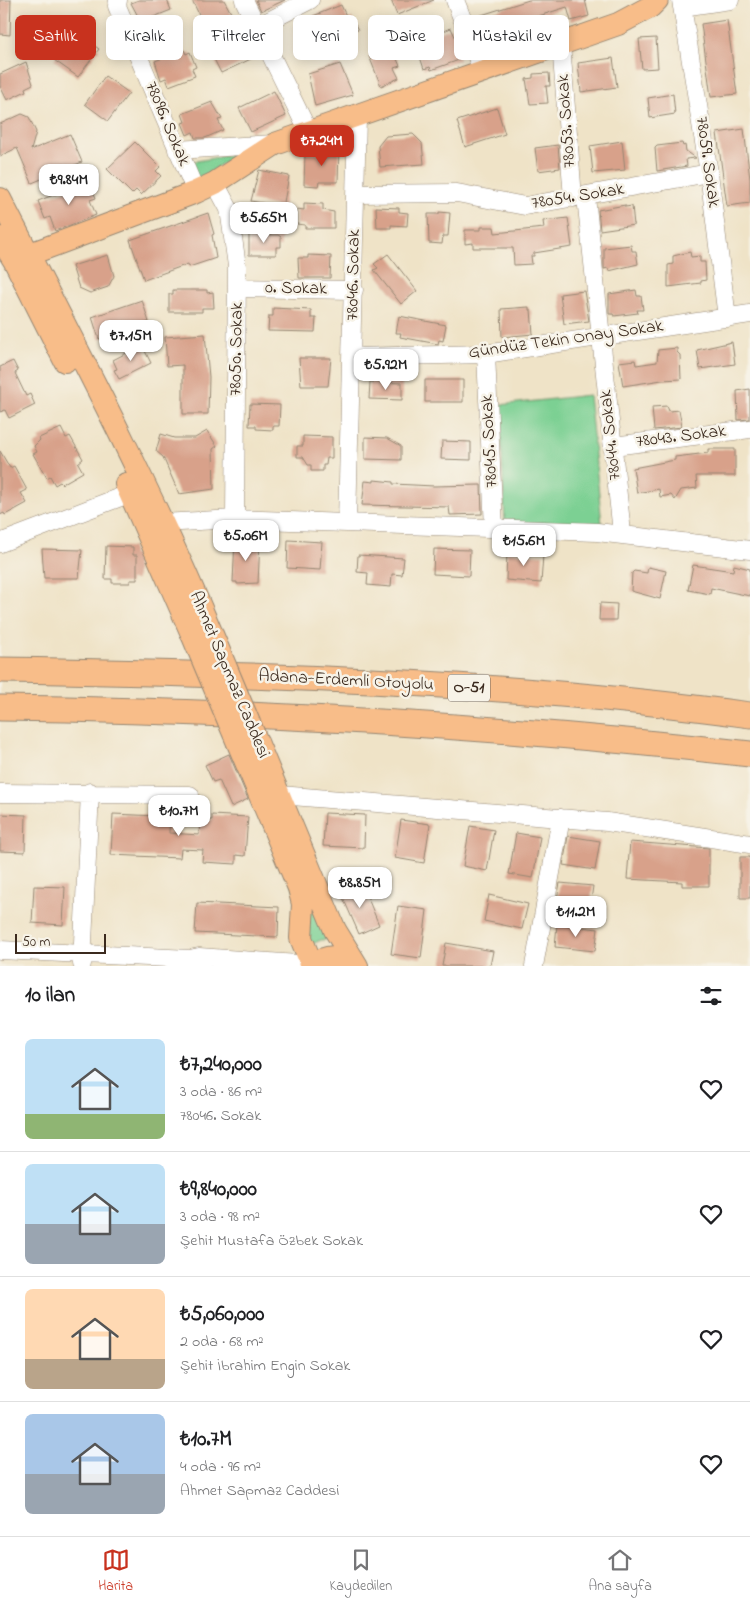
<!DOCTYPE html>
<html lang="tr">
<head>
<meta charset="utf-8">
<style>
	:root { --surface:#fff; --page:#f6f6f6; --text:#202124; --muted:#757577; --line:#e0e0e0; --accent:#c8321e }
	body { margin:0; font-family:"Indie Flower",sans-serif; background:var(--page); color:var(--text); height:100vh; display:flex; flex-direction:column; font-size:19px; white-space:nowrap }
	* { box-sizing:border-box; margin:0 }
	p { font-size:16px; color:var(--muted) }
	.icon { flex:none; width:28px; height:28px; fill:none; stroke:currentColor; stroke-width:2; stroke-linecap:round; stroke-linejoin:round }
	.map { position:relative; height:966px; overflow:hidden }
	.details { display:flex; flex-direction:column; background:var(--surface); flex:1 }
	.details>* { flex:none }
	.hud { position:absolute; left:15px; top:15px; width:720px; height:45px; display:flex; gap:10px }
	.scale { position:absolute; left:15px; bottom:12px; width:91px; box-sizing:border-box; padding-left:5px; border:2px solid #3b2a1e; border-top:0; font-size:14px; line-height:18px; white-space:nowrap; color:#3b2a1e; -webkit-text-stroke:4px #f7f3e8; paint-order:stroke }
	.price { position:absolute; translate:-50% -42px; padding:0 11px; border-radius:10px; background:#fff; color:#222; font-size:16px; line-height:32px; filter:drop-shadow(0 1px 2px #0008) }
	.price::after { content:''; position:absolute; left:50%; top:30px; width:15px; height:11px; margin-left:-8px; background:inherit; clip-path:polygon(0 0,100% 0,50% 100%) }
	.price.current { background:var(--accent); color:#fff }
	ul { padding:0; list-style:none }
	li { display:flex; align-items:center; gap:15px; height:125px; padding:0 25px }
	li+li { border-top:1px solid var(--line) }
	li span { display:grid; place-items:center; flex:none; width:140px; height:100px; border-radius:8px; color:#555 }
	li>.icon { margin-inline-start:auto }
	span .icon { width:60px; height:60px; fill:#fffc; stroke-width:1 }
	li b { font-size:21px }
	h2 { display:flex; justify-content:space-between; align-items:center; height:60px; padding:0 25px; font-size:21px }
	.chip { padding:0 18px; border-radius:8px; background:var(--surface); box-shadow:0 2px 12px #0003; font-size:18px; line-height:45px }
	.chip.current { background:var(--accent); color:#fff }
	.tabs { display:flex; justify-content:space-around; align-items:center; height:70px; border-top:1px solid var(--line); background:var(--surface); font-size:14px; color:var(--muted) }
	.tabs a { display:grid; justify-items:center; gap:2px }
	.tabs .current { color:var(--accent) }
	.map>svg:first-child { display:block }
</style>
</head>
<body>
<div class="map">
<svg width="750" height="966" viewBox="0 0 750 966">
	<rect width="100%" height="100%" fill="#f7f3e8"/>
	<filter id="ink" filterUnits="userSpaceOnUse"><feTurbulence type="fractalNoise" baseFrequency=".02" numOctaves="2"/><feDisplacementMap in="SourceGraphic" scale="10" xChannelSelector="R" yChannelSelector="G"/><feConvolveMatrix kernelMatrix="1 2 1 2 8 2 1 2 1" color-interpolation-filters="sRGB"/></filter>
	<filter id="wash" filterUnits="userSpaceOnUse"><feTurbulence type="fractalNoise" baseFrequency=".0096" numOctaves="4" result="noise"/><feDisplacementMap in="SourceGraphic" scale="20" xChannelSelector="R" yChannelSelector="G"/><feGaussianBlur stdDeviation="1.12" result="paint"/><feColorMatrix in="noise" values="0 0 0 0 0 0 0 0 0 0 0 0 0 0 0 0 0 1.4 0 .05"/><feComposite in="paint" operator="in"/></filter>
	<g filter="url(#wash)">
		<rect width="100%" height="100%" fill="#efe3c7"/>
		<path fill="#7cd093" stroke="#5c7d58" d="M235,154L197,182L186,163Z
			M589,395L602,524L505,525L500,405Z
			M251,743L331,939L321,940L310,945Z"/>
		<g id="blocks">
			<path fill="#d8a18a" d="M0,0H11L10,35L0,34Z
				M139,0H167L171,10L141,22L131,3Z
				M192,0H224L255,57L221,73L209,49L214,46L213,43Z
				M256,0H285L261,11Z
				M391,0H434L397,15Z
				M529,0H585L589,16L571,21L567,7L526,20L530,32L504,41L501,31L481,37L475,17Z
				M341,5L348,20L352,18L358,30L342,38L343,39L319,48L313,35L317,33L311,20L315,19L313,16Z
				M727,20L737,94L711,97L701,24Z
				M451,28L463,54L458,56L459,60L431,70L430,67L424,69L415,42Z
				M75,32L99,49L78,77L54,60Z
				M656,38L658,68L642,69L639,39Z
				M184,50L186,54L190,52L196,67L192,69L195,76L169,86L166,78L161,80L155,61Z
				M384,50L385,53L393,50L400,66L394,68L399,78L381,86L369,56Z
				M613,58L617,87L581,92L578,63Z
				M26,62L33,84L25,88L26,91L7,100L0,86V74Z
				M340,64L353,95L315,106L308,74Z
				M549,73L550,86H546L548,103L530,104L526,79L533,78V74Z
				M105,76L129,93L108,121L85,104Z
				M274,91L286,116L251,132L239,108Z
				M673,94L675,114L650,118L648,98Z
				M212,102L222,119L218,120L223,130L205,138H195L193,132L187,135L182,123L185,122L182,114Z
				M497,108L505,134L465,147L457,121Z
				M22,114L29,117L36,132L31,150L70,134L82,162L32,183L17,148L0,156V124Z
				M744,129L750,179V203L727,206L717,133Z
				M413,134L422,143L424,164L380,167L378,146L386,136Z
				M622,141L625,170L593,173L590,146Z
				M135,142L160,167L156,171L161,176L141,195L136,190L132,194L107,169Z
				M682,143L683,146L685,145L686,151L696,158L686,159L687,166L657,171L655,148L657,146Z
				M558,145L560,168L538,171L535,148Z
				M322,148L339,149L338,182H319L318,186L304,185L305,153L322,154Z
				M259,170L289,176L283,207L251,201Z
				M89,181L96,198L90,200L96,215L55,231L50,217L45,219L38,201Z
				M304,203L323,204V210L334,212V228H305V225L297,224V209L304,210Z
				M625,205V207L632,206L634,225L600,230L598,210Z
				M376,207L399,208V212L408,213L407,226L391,225V228H377Z
				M439,212L450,213L448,236H443L442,244L429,243L428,214H439Z
				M208,213L214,234L212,235L216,258L189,267L188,264L144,280L130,240Z
				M568,218L572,247L534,253V256H531L532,264L514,265L513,248H473V243L465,244V230H481V227H494L495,233L544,228L543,221Z
				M249,232H258V235H278L281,237V247H276V255H249Z
				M631,245L632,251H636L638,264L609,271L608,268L604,269V248Z
				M690,252L691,257L700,256V262H705L706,280L701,281V283L668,287V265L673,264V256Z
				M388,254L417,291L401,304L374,270L378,268L374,264Z
				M108,255L114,276L108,287L90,293L79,288L72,266Z
				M308,255L331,256L330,278H299L298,258H308Z
				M173,290H207V293L213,292L214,308H202V312H169V294H173Z
				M636,290L637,296H641L643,310H637L638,313L614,316L613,314H609V294Z
				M584,291L589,321L564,324L560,294Z
				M142,300L149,322L99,339L92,317Z
				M529,307V310H531L533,334L502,337L501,309Z
				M273,308L311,310V318H316L315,332L268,331L269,316H273Z
				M399,316L446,325L443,341L439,340L438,344L400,337L401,333H396Z
				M205,334L209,377L208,414H183V365L167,366L165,337Z
				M732,342L735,364L700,369L697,350Z
				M142,345L151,363L119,379L114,370L117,369L113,360Z
				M677,348V352L680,355L681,379L662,380L623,386L619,362L635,360L636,365L657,362L658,350Z
				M299,358H331L328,386H301Z
				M13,361L18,371L15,373L26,396L30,394L35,405L9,418L5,410L0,412V367Z
				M425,380H463V402H425Z
				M370,382L402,383V400L369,399Z
				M750,389V419L738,420L737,391Z
				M250,404L280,405L279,426H273V430L256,429V426H249Z
				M667,406L669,411L679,410L682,427L654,430L652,407Z
				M61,428L66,438L70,436L83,459L78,463L83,472L62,484L60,482L55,485L50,476L47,478L33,454L37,452L34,446L40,440L39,438Z
				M207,431L217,446L213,449L214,489L179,494L163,457L156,451L161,434L174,438H195Z
				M303,436L332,437V458H327L326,465H323V471H311V465H308L303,457H297V446H303Z
				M365,437L387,438L401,446V460L365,459Z
				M442,441L471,442V460L441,459Z
				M708,449H735V476H696L697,488L681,490L675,500L671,495L660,497L659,489L637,493L633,468L675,460V457L708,453Z
				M0,451L10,468L14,466L27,490L21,493L27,503L5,515L4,513L0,515Z
				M374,480L393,482V484L434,486L481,485L482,514L450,515L449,507L362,505L365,481L374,482Z
				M235,539L260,541L258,583L237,584V582H233Z
				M288,540L322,542L320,570L287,568Z
				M106,546L133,547V555H137V580H130V583H112V579H105Z
				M42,549L82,550L79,578H44Z
				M434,549L470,550L469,576L433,574Z
				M507,552L543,555L541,583L506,580Z
				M358,555L404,558L402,575L392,574L391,587L367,585L368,573L357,572Z
				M693,565L733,571L734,565L750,569V596L711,588L710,594L688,590Z
				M648,567L666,571L660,599L631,591L632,573L634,571L647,573Z
				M600,603L617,604L616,620H599Z
				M229,754L248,799L231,807L219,780L213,782L205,765Z
				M158,809H170L169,833L199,835L200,819L212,820V815L248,817L245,856L236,855V864L202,862L203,850L181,849L180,858L111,855L113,814L158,816Z
				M325,813L365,815L364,848L323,846Z
				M0,814L26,815L25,852L0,851Z
				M401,820L430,824L424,863L395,858Z
				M470,826L494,830L487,871L463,866Z
				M516,833L540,837L533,878L509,874Z
				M568,836L600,841L595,870L563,865Z
				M630,842L709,848V886H682V882L627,879Z
				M740,857H750V898H740Z
				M560,883L593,886L590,908L556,905Z
				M362,884L379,925L359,934L341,893Z
				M34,886L65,887L63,925L32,923Z
				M489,895L528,904L522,929L484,921Z
				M197,903L279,907L278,937L195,933Z
				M398,906L427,910L421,958L391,954Z
				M557,924L598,929L595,951L555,947Z
				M446,943L493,951L490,966H442Z"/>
		</g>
	</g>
	<g filter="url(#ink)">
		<use href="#blocks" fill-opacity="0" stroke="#958672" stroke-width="1"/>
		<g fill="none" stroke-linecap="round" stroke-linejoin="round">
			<g stroke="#958672" stroke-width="19">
				<path id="minor" d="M118,0L117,6L196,192
					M244,0L309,133
					M455,0L483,73
					M681,0L709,173L727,318
					M682,7L730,0
					M257,27L310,0
					M561,44L573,198
					M177,150L274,144
					M215,183L229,209L237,266L235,519
					M356,194L457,193L525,206L709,173
					M586,197L622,533
					M238,288L354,290
					M486,354L494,529
					M352,357L486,354L750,314
					M613,446L750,429
					M162,523L235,519L597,532L750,550
					M347,523L357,117
					M0,543L131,493
					M0,793L190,795
					M280,795L607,822L750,844
					M0,950L190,959L199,957L312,965
					M82,964L90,792
					M534,966L561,818"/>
			</g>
			<g stroke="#958672" stroke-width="24">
				<path id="major" d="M0,199C73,341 149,484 211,632
					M0,238L14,260L65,361
					M30,254L196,192L215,183L275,144L618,24L650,7L657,0
					M126,484L192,634
					M257,742L335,930L357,966
					M238,743L299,888L303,904L301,938L312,965
					M311,966C325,955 343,953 356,966"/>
			</g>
			<g stroke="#958672" stroke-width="27">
				<path id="highway" d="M0,670C250,674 502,681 750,715
					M0,708C251,711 501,726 750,754"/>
			</g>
			<use href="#minor" stroke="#fff" stroke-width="18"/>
			<use href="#major" stroke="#f8bd89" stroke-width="22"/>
			<use href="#highway" stroke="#f8bd89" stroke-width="25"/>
			<g stroke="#958672" stroke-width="24" stroke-linecap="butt">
				<path id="major-bridge" d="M211,632L257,742
					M192,634L238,743"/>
			</g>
			<use href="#major-bridge" stroke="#f8bd89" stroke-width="22"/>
		</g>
	</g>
	<g text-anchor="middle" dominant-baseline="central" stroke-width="5" stroke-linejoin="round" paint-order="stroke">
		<rect fill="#f7f3e8" stroke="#73665b" stroke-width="1" x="448" y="674.5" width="42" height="27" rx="4"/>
		<g font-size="16" font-weight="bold" fill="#3b2a1e">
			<text x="469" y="688">O-51</text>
		</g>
		<g font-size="18" fill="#3b2a1e" stroke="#f7f3e8">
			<text transform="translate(567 121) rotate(-94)">78053. Sokak</text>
			<text transform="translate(167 124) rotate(67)">78096. Sokak</text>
			<text transform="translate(707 162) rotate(82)">78059. Sokak</text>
			<text transform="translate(578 197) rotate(-9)">78054. Sokak</text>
			<text transform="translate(354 275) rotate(-89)">78046. Sokak</text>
			<text transform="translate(296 289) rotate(1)">0. Sokak</text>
			<text transform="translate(566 340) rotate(-8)">Gündüz Tekin Onay Sokak</text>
			<text transform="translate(237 349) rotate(-89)">78050. Sokak</text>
			<text transform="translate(611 435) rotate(-96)">78044. Sokak</text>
			<text transform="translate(681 437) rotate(-7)">78043. Sokak</text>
			<text transform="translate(490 441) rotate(-93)">78045. Sokak</text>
			<text transform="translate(229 675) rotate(67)">Ahmet Sapmaz Caddesi</text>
			<text transform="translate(346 681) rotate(3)">Adana-Erdemli Otoyolu</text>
		</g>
	</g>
</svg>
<div class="scale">50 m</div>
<b class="price current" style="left:322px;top:167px">₺7.24M</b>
<b class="price" style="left:69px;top:206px">₺9.84M</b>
<b class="price" style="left:264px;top:244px">₺5.65M</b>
<b class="price" style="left:131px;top:362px">₺7.15M</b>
<b class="price" style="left:386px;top:391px">₺5.92M</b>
<b class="price" style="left:246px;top:562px">₺5.06M</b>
<b class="price" style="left:524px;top:567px">₺15.6M</b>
<b class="price" style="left:179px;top:837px">₺10.7M</b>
<b class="price" style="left:360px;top:909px">₺8.85M</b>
<b class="price" style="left:576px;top:938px">₺11.2M</b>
<div class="hud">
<a class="chip current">Satılık</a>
<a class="chip">Kiralık</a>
<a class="chip">Filtreler</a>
<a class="chip">Yeni</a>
<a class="chip">Daire</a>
<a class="chip">Müstakil ev</a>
</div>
</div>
<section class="details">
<h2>10 ilan<svg class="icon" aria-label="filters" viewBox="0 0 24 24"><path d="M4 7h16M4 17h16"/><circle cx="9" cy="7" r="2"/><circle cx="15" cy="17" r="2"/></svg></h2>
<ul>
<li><span style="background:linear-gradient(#bfe0f5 75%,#8fb573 0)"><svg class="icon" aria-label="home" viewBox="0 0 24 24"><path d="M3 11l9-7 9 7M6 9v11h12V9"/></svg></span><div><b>₺7,240,000</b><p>3 oda · 86 m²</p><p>78046. Sokak</p></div><svg class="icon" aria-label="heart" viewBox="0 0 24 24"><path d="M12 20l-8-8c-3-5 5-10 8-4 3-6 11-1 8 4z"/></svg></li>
<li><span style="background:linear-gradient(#bfe0f5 60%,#9aa5b1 0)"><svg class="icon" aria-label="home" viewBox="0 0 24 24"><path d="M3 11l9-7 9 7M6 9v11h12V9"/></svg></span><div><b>₺9,840,000</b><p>3 oda · 98 m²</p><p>Şehit Mustafa Özbek Sokak</p></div><svg class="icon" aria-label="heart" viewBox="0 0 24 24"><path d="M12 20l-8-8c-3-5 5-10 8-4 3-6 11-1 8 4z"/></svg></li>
<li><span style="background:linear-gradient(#ffd9b3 70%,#b9a48a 0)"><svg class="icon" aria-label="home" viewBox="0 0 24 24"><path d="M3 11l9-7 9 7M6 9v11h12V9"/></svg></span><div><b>₺5,060,000</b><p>2 oda · 68 m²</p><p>Şehit İbrahim Engin Sokak</p></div><svg class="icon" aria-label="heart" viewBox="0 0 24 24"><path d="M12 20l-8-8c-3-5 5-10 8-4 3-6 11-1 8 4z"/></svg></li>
<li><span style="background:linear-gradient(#a9c7e8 60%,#9aa5b1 0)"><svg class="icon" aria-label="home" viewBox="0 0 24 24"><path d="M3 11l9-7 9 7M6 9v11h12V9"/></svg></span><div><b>₺10.7M</b><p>4 oda · 96 m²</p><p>Ahmet Sapmaz Caddesi</p></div><svg class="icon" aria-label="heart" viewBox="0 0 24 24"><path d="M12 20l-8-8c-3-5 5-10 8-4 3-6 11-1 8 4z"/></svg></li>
</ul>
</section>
<nav class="tabs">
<a class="current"><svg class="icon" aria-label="map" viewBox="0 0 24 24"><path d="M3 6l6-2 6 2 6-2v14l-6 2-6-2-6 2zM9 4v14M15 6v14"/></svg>Harita</a>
<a><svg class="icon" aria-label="saved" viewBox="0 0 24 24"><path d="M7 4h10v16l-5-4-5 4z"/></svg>Kaydedilen</a>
<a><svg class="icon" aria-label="home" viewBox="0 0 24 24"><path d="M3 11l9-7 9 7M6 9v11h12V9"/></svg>Ana sayfa</a>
</nav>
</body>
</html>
